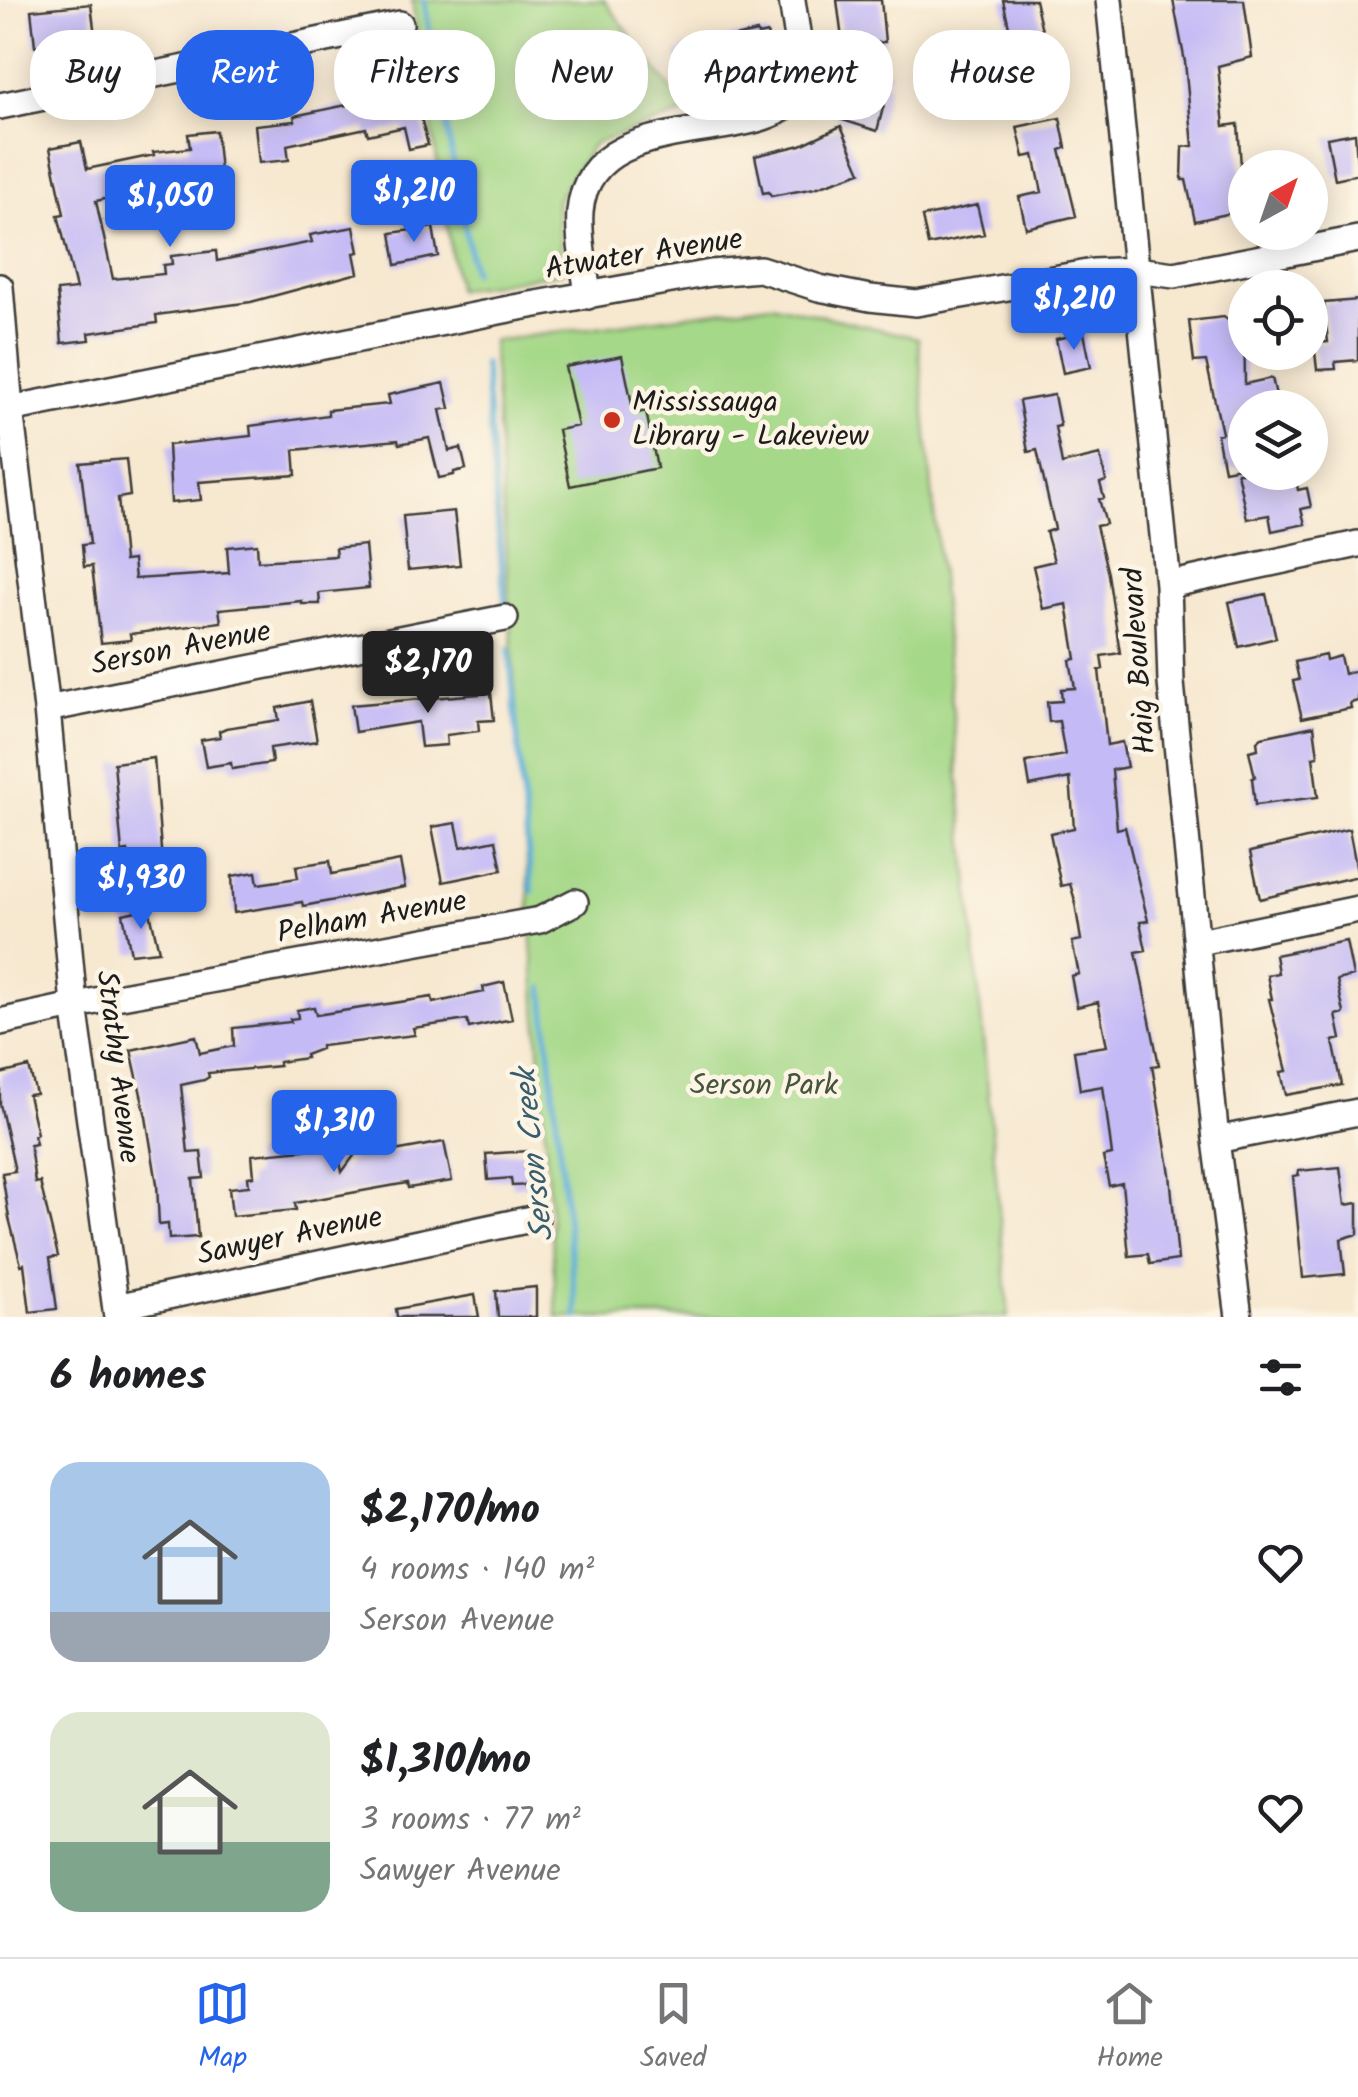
<!DOCTYPE html>
<html lang="en">
<head>
<meta charset="utf-8">
<style>
	:root { --surface:#fff; --page:#f6f6f6; --text:#202124; --muted:#757577; --line:#e0e0e0; --accent:#2563eb }
	body { margin:0; font-family:Kalam,sans-serif; background:var(--page); color:var(--text); height:100vh; display:flex; flex-direction:column; font-size:38px; white-space:nowrap }
	* { box-sizing:border-box; margin:0 }
	p { font-size:32px; color:var(--muted) }
	.icon { flex:none; width:55px; height:55px; fill:none; stroke:currentColor; stroke-width:2; stroke-linecap:round; stroke-linejoin:round }
	.map { position:relative; height:1317px; overflow:hidden }
	.drawer { display:flex; flex-direction:column; background:var(--surface); flex:1 }
	.drawer>* { flex:none }
	.banner { position:absolute; left:30px; top:30px; width:1300px; height:90px; display:flex; gap:20px }
	.needle { width:65px; rotate:40deg }
	.fabs { position:absolute; left:1228px; top:150px; display:grid; gap:20px }
	.fabs a { display:grid; place-items:center; width:100px; height:100px; border-radius:50%; background:var(--surface); box-shadow:0 5px 25px #0003; font-size:50px }
	.price { position:absolute; translate:-50% -85px; padding:0 22px; border-radius:10px; background:var(--accent); color:#fff; font-size:32px; line-height:65px; filter:drop-shadow(0 2px 5px #0008) }
	.price::after { content:''; position:absolute; left:50%; top:60px; width:30px; height:22px; margin-left:-15px; background:inherit; clip-path:polygon(0 0,100% 0,50% 100%) }
	.price.on { background:#222; color:#fff }
	ul { padding:0; list-style:none }
	li { display:flex; align-items:center; gap:30px; height:250px; padding:0 50px }
	li span { display:grid; place-items:center; flex:none; width:280px; height:200px; border-radius:30px; color:#555 }
	li>.icon { margin-inline-start:auto }
	span .icon { width:120px; height:120px; fill:#fffc; stroke-width:1 }
	li b { font-size:42px }
	h2 { display:flex; justify-content:space-between; align-items:center; height:120px; padding:0 50px; font-size:42px }
	.chip { padding:0 35px; border-radius:40px; background:var(--surface); box-shadow:0 5px 25px #0003; font-size:35px; line-height:90px }
	.chip.on { background:var(--accent); color:#fff }
	.dock { display:flex; justify-content:space-around; align-items:center; height:140px; border-top:2px solid var(--line); background:var(--surface); font-size:28px; color:var(--muted) }
	.dock a { display:grid; justify-items:center; gap:5px }
	.dock .on { color:var(--accent) }
	.map>svg:first-child { display:block }
</style>
</head>
<body>
<div class="map">
<svg width="1358" height="1317" viewBox="0 0 1358 1317">
	<rect width="100%" height="100%" fill="#fcf5e5"/>
	<filter id="ink" filterUnits="userSpaceOnUse"><feTurbulence type="fractalNoise" baseFrequency=".01" numOctaves="2"/><feDisplacementMap in="SourceGraphic" scale="20" xChannelSelector="R" yChannelSelector="G"/><feConvolveMatrix kernelMatrix="1 2 1 2 8 2 1 2 1" color-interpolation-filters="sRGB"/></filter>
	<filter id="wash" filterUnits="userSpaceOnUse"><feTurbulence type="fractalNoise" baseFrequency=".0048" numOctaves="4" result="noise"/><feDisplacementMap in="SourceGraphic" scale="40" xChannelSelector="R" yChannelSelector="G"/><feGaussianBlur stdDeviation="2.25" result="paint"/><feColorMatrix in="noise" values="0 0 0 0 0 0 0 0 0 0 0 0 0 0 0 0 0 1.4 0 .05"/><feComposite in="paint" operator="in"/></filter>
	<g filter="url(#wash)">
		<rect width="100%" height="100%" fill="#f7e8d0"/>
		<path fill="#a5d888" stroke="#607a52" stroke-width="2.5" d="M412,0H604L688,112L593,144L556,201L563,272L457,290Z
			M771,304L918,338L1009,1317H557L492,341Z"/>
		<g fill="none" stroke-linecap="round" stroke-linejoin="round">
			<path stroke="#5aadd5" stroke-width="6" d="M424,0L473,272
				M484,364L505,604
				M509,649L532,891
				M543,988L577,1317"/>
		</g>
		<g id="blocks">
			<path fill="#c4baf6" d="M837,0H881L885,42L843,47Z
				M1003,0H1035L1048,56L1039,58L1045,82L1017,89L1010,64L993,67L986,36L1010,31Z
				M1173,0H1244L1252,57L1218,66L1224,126L1238,124L1242,180L1245,179V210L1195,221L1186,180H1182L1183,147L1193,146L1185,62Z
				M91,4L95,36L76,42L35,46L31,10Z
				M757,32L758,35L767,33L776,73L684,90L677,53L683,52V48Z
				M849,58L890,71L885,85H889L877,131L836,118Z
				M413,86L428,145L409,149L404,127L368,135L366,128L287,145L289,160L259,163L255,125L295,121L294,116L361,102L360,96Z
				M1060,118L1066,148L1060,150L1076,216L1026,228L1019,197L1042,192L1034,155L1024,157L1017,127Z
				M841,126L861,172L815,188L771,196L769,192L763,193L755,156L801,145Z
				M216,131L220,171L147,178L150,189L96,201L113,279L164,274L163,265L172,264L171,256L216,251L217,261L312,242L310,235L354,227L359,252L354,253L358,273L251,302L156,315L157,323L89,333L90,340L62,343L57,291L76,289L58,215L64,214L50,148L81,142L87,169L154,155L153,152L190,148L188,134Z
				M1355,133L1358,174L1335,179L1327,138Z
				M977,205L984,234L928,245L922,217Z
				M433,227L438,256L396,265L391,233Z
				M1358,300V360L1335,362L1336,369L1317,370L1314,343L1328,342L1324,303Z
				M1224,317L1228,320L1244,318L1245,384L1272,378L1279,408H1245V466L1224,470L1217,434L1222,433L1206,361L1194,362L1189,321Z
				M1084,333L1091,367L1063,373L1056,339Z
				M622,356L634,414L646,411L657,468L570,486L558,430L578,426L565,367Z
				M444,383L450,408L440,410L449,451L461,448L466,469L454,472V475L439,478L429,438L399,444L398,440L294,450L296,475L199,482L201,500L171,503L168,445L251,436L250,426L328,415V410L390,404L388,395Z
				M1054,395L1060,426L1055,427L1062,464L1100,455L1106,481L1100,483L1104,498L1099,499L1106,524L1096,526L1108,574L1120,653L1101,656L1103,669L1099,670L1107,745L1122,742L1127,767L1112,770L1117,829L1125,827L1148,921L1140,922L1146,950L1136,952L1159,1065L1152,1066L1170,1174L1178,1260L1150,1264L1148,1254L1129,1256L1122,1183L1109,1186L1103,1157L1112,1155L1103,1086L1080,1090L1074,1051L1107,1046L1098,1002L1077,1007L1071,976L1079,974L1072,942L1081,940L1074,897L1070,884L1061,886L1050,833L1074,828L1070,778L1030,786L1026,762L1065,755L1059,721L1049,722L1047,702L1062,701L1061,689L1075,688L1070,660L1076,659L1067,604L1043,609L1033,566L1054,561L1046,532L1055,529L1037,450L1028,452L1019,401Z
				M126,459L130,496L118,498L124,561L133,560L135,579L229,573L227,547L257,544L258,561L336,556L335,548L365,545L369,588L319,593L320,604H302V601L219,609L221,622L130,634L131,640L101,643L92,566L84,567L82,545L90,544L80,463Z
				M1237,472H1294L1298,490L1307,488L1311,507L1301,509L1305,524L1272,531L1269,515L1247,519Z
				M454,511L460,565L408,570L403,516Z
				M1266,594L1276,638L1239,647L1229,602Z
				M1325,655L1326,660L1340,656L1344,674L1358,670V701L1350,703L1351,708L1302,718L1293,681L1299,680L1295,662Z
				M491,693L494,720L478,721L479,731L446,735L447,745L421,747L418,722L355,732L351,705Z
				M310,701L317,741L270,748L272,763L232,769L231,763L206,767L201,740L220,737L219,731L226,728L279,720L277,708Z
				M1314,726L1318,756L1313,757L1318,797L1255,805L1252,778L1255,777L1249,751L1258,749L1257,741L1262,737Z
				M154,758L163,876L132,880L128,851L122,852L114,763Z
				M456,823L461,847L496,840L502,870L443,882L432,827Z
				M1349,829L1358,876L1260,899L1250,852Z
				M330,861L332,874L400,861L405,887L303,906L302,902L234,913L232,876L256,872L258,884L298,878L296,866Z
				M149,908L159,951L131,954L123,914Z
				M1346,941L1353,976L1337,980L1344,1013L1336,1015L1341,1039L1333,1041L1342,1085L1286,1095L1281,1072L1287,1071L1269,999H1272L1267,975L1278,973L1275,955Z
				M504,982L512,1019L469,1028L467,1020L413,1028L415,1035L321,1046V1049L305,1055L306,1058L279,1062V1066L208,1073L209,1077L204,1080L181,1085L188,1153L201,1152L204,1178L193,1179L198,1237L169,1239L168,1224L159,1225L157,1184L146,1117L131,1050L196,1036L200,1053L234,1046L233,1028L291,1022L290,1019L298,1018L297,1010L314,1007L316,1015L432,997L433,1003L484,992L483,987Z
				M29,1067L36,1094L28,1095L37,1134L34,1135L36,1144L30,1145L35,1183L40,1182L58,1256L50,1258L57,1309L30,1312L24,1264L21,1265L9,1218L2,1173L15,1171L0,1104V1074Z
				M373,1130L378,1154L444,1142L452,1181L408,1188L407,1183L295,1203L296,1210L232,1216L229,1188L249,1186L248,1177L254,1176L252,1155L303,1150L336,1141L342,1172Z
				M528,1151L531,1185L512,1186L511,1178L488,1180L486,1154Z
				M1340,1167L1345,1205L1358,1203V1234L1341,1239L1345,1274L1303,1278L1293,1176L1299,1175L1298,1171Z
				M536,1287V1317H498L496,1291Z
				M475,1295L479,1317H397L396,1309Z"/>
		</g>
	</g>
	<g filter="url(#ink)">
		<use href="#blocks" fill-opacity="0" stroke="#3d3b37" stroke-width="2.5"/>
		<g fill="none" stroke-linecap="round" stroke-linejoin="round">
			<g stroke="#3d3b37" stroke-width="30">
				<path id="minor" d="M1109,0L1168,585L1171,683L1216,1140L1239,1317
					M0,106L400,24
					M0,287L10,409L47,709L74,1005L117,1317
					M588,296C585,269 578,238 580,212C589,100 772,152 797,91C806,70 795,24 792,0
					M0,411L514,308L711,273L760,269L819,288L870,298L916,303L1093,272L1137,270L1174,275L1358,239
					M1168,585L1358,544
					M47,709L505,618
					M1199,942L1358,909
					M0,1022L105,999L540,920L575,902
					M1216,1140L1358,1112
					M116,1307L536,1218"/>
			</g>
			<use href="#minor" stroke="#fff" stroke-width="25"/>
		</g>
	</g>
	<circle fill="#c8321e" stroke="#fcf5e5" stroke-width="4" cx="612" cy="420" r="10"/>
	<g text-anchor="middle" dominant-baseline="central" stroke-width="9" stroke-linejoin="round" paint-order="stroke">
		<g font-size="30" fill="#1c1c1c" stroke="#fcf5e5">
			<text transform="translate(644 255) rotate(-9)">Atwater Avenue</text>
			<text transform="translate(181 649) rotate(-11)">Serson Avenue</text>
			<text transform="translate(1140 661) rotate(-94)">Haig Boulevard</text>
			<text transform="translate(372 918) rotate(-10)">Pelham Avenue</text>
			<text transform="translate(117 1067) rotate(83)">Strathy Avenue</text>
			<text transform="translate(290 1237) rotate(-12)">Sawyer Avenue</text>
		</g>
		<g font-size="30" fill="#1c1c1c" stroke="#fcf5e5" text-anchor="start">
			<text x="632" y="403">Mississauga<tspan x="632" dy="34">Library - Lakeview</tspan></text>
		</g>
		<g font-size="30" fill="#45543c" stroke="#fcf5e5">
			<text x="764" y="1086">Serson Park</text>
		</g>
		<g font-size="32" font-style="italic" fill="#385d6f" stroke="#fcf5e5">
			<text transform="translate(535 1155) rotate(-96)">Serson Creek</text>
		</g>
	</g>
</svg>
<div class="fabs">
<a><svg class="needle" viewBox="-14 -14 28 28"><path d="M0-13l5 13h-10z" fill="#e53935"/><path d="M0 13l5-13h-10z" fill="#757577"/></svg></a>
<a><svg class="icon" aria-label="locate" viewBox="0 0 24 24"><circle cx="12" cy="12" r="6"/><path d="M12 2v4M12 18v4M2 12h4M18 12h4"/></svg></a>
<a><svg class="icon" aria-label="layers" viewBox="0 0 24 24"><path d="M12 4l9 5-9 5-9-5zM3 14l9 5 9-5"/></svg></a>
</div>
<b class="price" style="left:414px;top:245px">$1,210</b>
<b class="price" style="left:170px;top:250px">$1,050</b>
<b class="price" style="left:1074px;top:353px">$1,210</b>
<b class="price on" style="left:428px;top:716px">$2,170</b>
<b class="price" style="left:141px;top:932px">$1,930</b>
<b class="price" style="left:334px;top:1175px">$1,310</b>
<div class="banner">
<a class="chip">Buy</a>
<a class="chip on">Rent</a>
<a class="chip">Filters</a>
<a class="chip">New</a>
<a class="chip">Apartment</a>
<a class="chip">House</a>
</div>
</div>
<section class="drawer">
<h2>6 homes<svg class="icon" aria-label="filters" viewBox="0 0 24 24"><path d="M4 7h16M4 17h16"/><circle cx="9" cy="7" r="2"/><circle cx="15" cy="17" r="2"/></svg></h2>
<ul>
<li><span style="background:linear-gradient(#a9c7e8 75%,#9aa5b1 0)"><svg class="icon" aria-label="home" viewBox="0 0 24 24"><path d="M3 11l9-7 9 7M6 9v11h12V9"/></svg></span><div><b>$2,170/mo</b><p>4 rooms · 140 m²</p><p>Serson Avenue</p></div><svg class="icon" aria-label="heart" viewBox="0 0 24 24"><path d="M12 20l-8-8c-3-5 5-10 8-4 3-6 11-1 8 4z"/></svg></li>
<li><span style="background:linear-gradient(#dfe7d0 65%,#7fa58c 0)"><svg class="icon" aria-label="home" viewBox="0 0 24 24"><path d="M3 11l9-7 9 7M6 9v11h12V9"/></svg></span><div><b>$1,310/mo</b><p>3 rooms · 77 m²</p><p>Sawyer Avenue</p></div><svg class="icon" aria-label="heart" viewBox="0 0 24 24"><path d="M12 20l-8-8c-3-5 5-10 8-4 3-6 11-1 8 4z"/></svg></li>
</ul>
</section>
<nav class="dock">
<a class="on"><svg class="icon" aria-label="map" viewBox="0 0 24 24"><path d="M3 6l6-2 6 2 6-2v14l-6 2-6-2-6 2zM9 4v14M15 6v14"/></svg>Map</a>
<a><svg class="icon" aria-label="saved" viewBox="0 0 24 24"><path d="M7 4h10v16l-5-4-5 4z"/></svg>Saved</a>
<a><svg class="icon" aria-label="home" viewBox="0 0 24 24"><path d="M3 11l9-7 9 7M6 9v11h12V9"/></svg>Home</a>
</nav>
</body>
</html>
